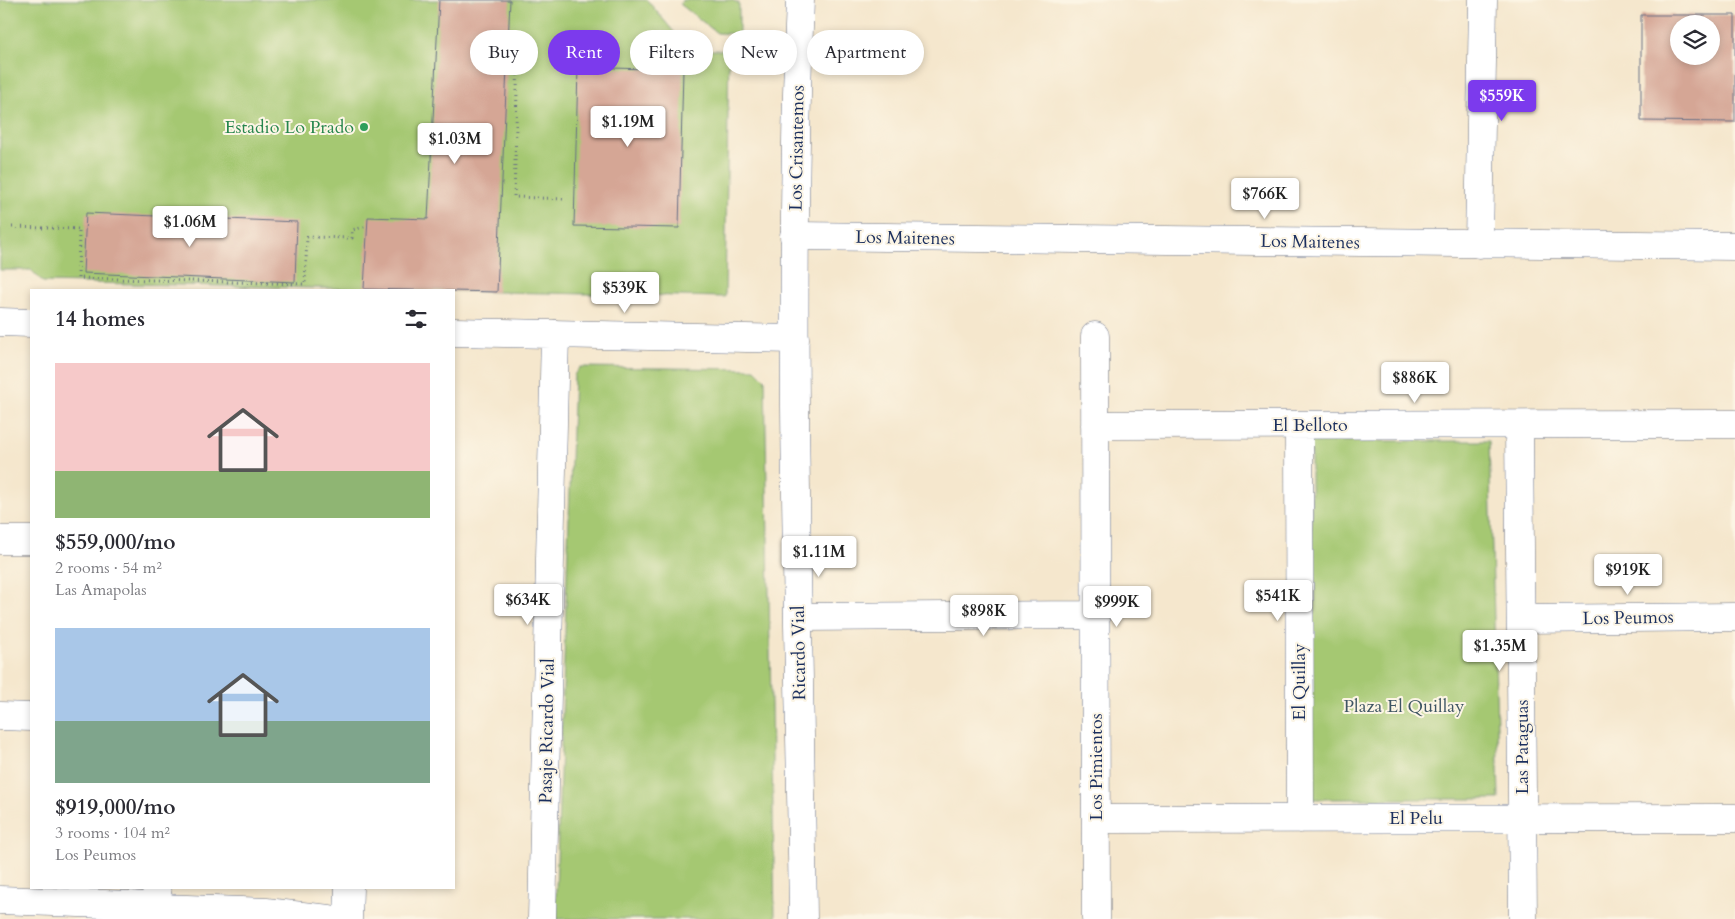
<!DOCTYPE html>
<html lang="en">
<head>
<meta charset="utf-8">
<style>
	:root { --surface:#fff; --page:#f7f7f7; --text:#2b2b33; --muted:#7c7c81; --accent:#7c3aed }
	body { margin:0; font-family:Cardo,serif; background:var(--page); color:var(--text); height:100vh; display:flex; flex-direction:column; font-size:19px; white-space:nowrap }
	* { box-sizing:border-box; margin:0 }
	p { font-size:16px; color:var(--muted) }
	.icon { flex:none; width:28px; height:28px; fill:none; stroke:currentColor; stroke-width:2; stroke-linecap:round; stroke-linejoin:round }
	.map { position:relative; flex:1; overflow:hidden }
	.drawer { position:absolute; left:30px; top:289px; width:425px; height:600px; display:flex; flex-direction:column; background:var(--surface); border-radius:0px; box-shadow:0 2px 8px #0003 }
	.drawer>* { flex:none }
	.hud { position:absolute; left:470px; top:30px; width:475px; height:45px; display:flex; gap:10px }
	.tools { position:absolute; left:1670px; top:15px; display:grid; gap:10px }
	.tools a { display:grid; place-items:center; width:50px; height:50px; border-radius:50%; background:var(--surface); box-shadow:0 2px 8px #0003; font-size:25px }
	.price { position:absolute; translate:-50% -42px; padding:0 11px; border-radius:5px; background:#fff; color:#222; font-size:16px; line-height:32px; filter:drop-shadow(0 1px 2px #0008) }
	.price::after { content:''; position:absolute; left:50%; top:30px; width:15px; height:11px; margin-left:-8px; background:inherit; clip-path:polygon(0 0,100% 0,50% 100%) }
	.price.on { background:var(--accent); color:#fff }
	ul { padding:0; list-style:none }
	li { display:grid; align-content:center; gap:10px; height:265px; padding:0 25px }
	li span { display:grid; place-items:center; height:155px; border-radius:0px; color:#555 }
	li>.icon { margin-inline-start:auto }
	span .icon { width:90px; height:90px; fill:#fffc; stroke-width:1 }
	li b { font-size:21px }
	h2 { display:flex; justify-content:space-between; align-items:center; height:60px; padding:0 25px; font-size:21px }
	.tag { padding:0 18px; border-radius:22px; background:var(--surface); box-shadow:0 2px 8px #0003; font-size:18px; line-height:45px }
	.tag.on { background:var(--accent); color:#fff }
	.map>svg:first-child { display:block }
</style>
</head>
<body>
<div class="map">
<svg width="1735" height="919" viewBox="0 0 1735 919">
	<rect width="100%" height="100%" fill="#fcf5e5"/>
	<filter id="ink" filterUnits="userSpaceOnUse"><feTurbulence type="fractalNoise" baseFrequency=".02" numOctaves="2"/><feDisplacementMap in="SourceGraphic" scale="10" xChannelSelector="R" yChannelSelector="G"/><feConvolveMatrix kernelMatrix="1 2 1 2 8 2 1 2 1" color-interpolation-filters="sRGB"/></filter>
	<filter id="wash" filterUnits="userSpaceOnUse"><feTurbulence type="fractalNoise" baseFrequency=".0096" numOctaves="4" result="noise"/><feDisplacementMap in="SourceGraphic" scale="20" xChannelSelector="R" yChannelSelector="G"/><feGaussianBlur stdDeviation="1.12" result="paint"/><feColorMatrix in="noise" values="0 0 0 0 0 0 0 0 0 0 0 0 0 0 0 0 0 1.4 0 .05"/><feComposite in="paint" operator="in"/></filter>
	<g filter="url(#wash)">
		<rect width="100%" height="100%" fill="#f5e7cd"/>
		<path fill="#a5c872" stroke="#607c68" d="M0,0H647L689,50H729L725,297L43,282L31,270H0Z
			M683,0H731L739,3V34L717,33L680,4Z
			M580,367L755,369L765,379L775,919H555L574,375Z
			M1311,441H1489L1499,799H1312Z"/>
		<g id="blocks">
			<path fill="#d5a695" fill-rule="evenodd" d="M439,0H510L497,292L364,289L368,217L428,219Z
				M1641,15H1735V122L1641,121ZM1679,24H1711V56H1679Z
				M578,67L683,70L679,228L574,226Z
				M86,213L297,222L295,282L83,273Z"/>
		</g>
	</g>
	<g filter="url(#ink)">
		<use href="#blocks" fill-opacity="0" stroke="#676f85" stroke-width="1"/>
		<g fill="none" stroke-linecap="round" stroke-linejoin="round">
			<g stroke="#676f85" stroke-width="29">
				<path id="minor" d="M794,236L1735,246
					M1479,244L1483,0
					M0,322L31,323
					M454,332L795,339
					M1095,336L1096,919
					M1095,425L1735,424
					M1299,425L1300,819
					M1519,425L1523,919
					M0,540H31
					M799,617L1096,615
					M1521,619L1735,617
					M0,716L31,717
					M1096,819L1735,818
					M0,900L131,905L160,908L156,888
					M348,919L349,888
					M542,919L555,334"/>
			</g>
			<g stroke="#676f85" stroke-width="29">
				<path id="tertiary" d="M800,0C788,306 799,613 803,919
					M162,919L160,908L266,912L329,919"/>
			</g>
			<path stroke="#676f85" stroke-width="3" stroke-dasharray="1 4" stroke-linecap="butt" d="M518,55L514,197L564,199
				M12,227L79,229L78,278L305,284L307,237L352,238V230L368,226"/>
			<use href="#minor" stroke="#fff" stroke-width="28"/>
			<use href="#tertiary" stroke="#fff" stroke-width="28"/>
		</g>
	</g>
	<circle fill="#2e9e5b" stroke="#fcf5e5" stroke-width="2" cx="364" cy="127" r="5"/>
	<g text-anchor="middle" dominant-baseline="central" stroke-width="4" stroke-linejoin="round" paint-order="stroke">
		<g font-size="18" fill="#27864d" stroke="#fcf5e5" text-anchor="end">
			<text x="354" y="127">Estadio Lo Prado</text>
		</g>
		<g font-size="18" fill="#1b2f5e" stroke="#fcf5e5">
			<text transform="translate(797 148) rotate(-89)">Los Crisantemos</text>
			<text transform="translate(905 238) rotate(1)">Los Maitenes</text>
			<text transform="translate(1310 242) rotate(1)">Los Maitenes</text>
			<text x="1310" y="425">El Belloto</text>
			<text transform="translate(1628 618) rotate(-1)">Los Peumos</text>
			<text transform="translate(799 653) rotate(-91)">Ricardo Vial</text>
			<text transform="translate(1299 682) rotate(-90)">El Quillay</text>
			<text transform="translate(547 731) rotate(-89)">Pasaje Ricardo Vial</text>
			<text transform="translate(1522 747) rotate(-90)">Las Pataguas</text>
			<text transform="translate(1096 767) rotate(-90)">Los Pimientos</text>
			<text x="1416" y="818">El Pelu</text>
		</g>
		<g font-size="18" fill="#3e5563" stroke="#fcf5e5">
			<text x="1404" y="706">Plaza El Quillay</text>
		</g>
	</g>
</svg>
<div class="tools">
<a><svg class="icon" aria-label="layers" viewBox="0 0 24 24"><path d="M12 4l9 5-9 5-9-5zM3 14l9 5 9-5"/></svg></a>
</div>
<b class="price on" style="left:1502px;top:122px">$559K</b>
<b class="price" style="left:628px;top:148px">$1.19M</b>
<b class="price" style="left:455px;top:165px">$1.03M</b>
<b class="price" style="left:1265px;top:220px">$766K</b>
<b class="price" style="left:190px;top:248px">$1.06M</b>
<b class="price" style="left:625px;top:314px">$539K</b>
<b class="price" style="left:1415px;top:404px">$886K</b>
<b class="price" style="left:819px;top:578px">$1.11M</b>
<b class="price" style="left:1628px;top:596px">$919K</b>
<b class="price" style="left:1278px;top:622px">$541K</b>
<b class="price" style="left:528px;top:626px">$634K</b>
<b class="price" style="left:1117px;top:628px">$999K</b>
<b class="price" style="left:984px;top:637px">$898K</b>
<b class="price" style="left:1500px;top:672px">$1.35M</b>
<div class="hud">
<a class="tag">Buy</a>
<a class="tag on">Rent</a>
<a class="tag">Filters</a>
<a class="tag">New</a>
<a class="tag">Apartment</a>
</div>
<section class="drawer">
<h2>14 homes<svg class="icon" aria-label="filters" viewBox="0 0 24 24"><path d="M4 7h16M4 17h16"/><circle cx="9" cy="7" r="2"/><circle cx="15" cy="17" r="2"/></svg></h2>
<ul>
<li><span style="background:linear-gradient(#f6c9c9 70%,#8fb573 0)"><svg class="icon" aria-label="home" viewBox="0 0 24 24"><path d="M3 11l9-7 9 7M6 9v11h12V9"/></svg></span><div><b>$559,000/mo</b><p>2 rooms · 54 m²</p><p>Las Amapolas</p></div></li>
<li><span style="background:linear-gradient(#a9c7e8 60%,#7fa58c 0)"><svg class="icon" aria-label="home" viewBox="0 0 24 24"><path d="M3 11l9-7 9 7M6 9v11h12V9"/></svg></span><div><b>$919,000/mo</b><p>3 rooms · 104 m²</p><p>Los Peumos</p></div></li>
</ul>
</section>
</div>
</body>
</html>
